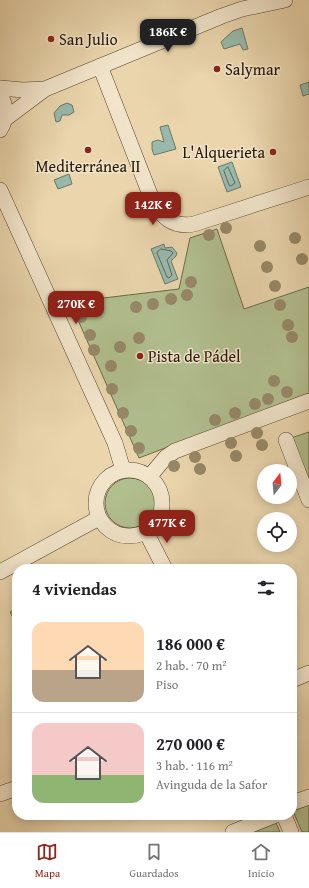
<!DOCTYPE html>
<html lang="es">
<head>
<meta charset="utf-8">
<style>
	:root { --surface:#fff; --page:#f2f2f2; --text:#202124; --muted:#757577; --line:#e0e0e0; --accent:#8f2418 }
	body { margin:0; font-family:"Gentium Book Plus",serif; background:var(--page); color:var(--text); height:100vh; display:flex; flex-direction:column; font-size:15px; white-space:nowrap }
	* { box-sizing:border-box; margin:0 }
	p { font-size:13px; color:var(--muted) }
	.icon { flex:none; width:22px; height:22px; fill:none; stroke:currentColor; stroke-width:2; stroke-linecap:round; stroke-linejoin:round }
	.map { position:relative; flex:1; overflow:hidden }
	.drawer { position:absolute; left:12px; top:564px; width:285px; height:256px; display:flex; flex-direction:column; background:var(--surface); border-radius:16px; box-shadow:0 2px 10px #0003 }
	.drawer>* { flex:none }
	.needle { width:26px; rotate:16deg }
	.buttons { position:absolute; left:257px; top:464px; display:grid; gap:8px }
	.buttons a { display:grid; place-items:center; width:40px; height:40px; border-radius:50%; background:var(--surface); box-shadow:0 2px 10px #0003; font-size:20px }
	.price { position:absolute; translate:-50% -34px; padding:0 9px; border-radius:8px; background:var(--accent); color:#fff; font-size:13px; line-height:26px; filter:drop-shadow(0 1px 2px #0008) }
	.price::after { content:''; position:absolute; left:50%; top:24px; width:12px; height:9px; margin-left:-6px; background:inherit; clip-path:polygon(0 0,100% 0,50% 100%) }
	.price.current { background:#222; color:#fff }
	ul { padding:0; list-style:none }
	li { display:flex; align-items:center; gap:12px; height:100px; padding:0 20px }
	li+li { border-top:1px solid var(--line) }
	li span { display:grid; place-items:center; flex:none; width:112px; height:80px; border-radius:12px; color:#555 }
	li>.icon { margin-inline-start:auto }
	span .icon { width:48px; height:48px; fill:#fffc; stroke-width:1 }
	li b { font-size:17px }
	h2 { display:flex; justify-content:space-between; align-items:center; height:48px; padding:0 20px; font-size:17px }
	.tab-bar { display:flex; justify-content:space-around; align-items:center; height:56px; border-top:1px solid var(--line); background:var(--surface); font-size:11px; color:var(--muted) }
	.tab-bar a { display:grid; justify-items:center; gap:2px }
	.tab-bar .current { color:var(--accent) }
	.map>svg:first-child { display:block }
</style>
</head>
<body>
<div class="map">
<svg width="309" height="832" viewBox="0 0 309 832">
	<rect width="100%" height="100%" fill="#ead5ad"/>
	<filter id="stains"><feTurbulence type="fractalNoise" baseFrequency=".005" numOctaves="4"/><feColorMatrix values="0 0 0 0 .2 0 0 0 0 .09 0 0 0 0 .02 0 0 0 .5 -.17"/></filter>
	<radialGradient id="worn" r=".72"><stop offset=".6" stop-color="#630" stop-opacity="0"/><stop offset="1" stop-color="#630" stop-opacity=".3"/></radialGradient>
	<path fill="#b1be8e" stroke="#6c6a49" d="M217,229L244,309L309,287V393L139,458L70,302L179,289L190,238Z
		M309,432V486L291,438Z
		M105 503a25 25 0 1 1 50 0a25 25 0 1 1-50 0Z
		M309,805V832H302L293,811Z
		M276,823L280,832H254Z"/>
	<path fill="#98b9ab" stroke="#6b7868" d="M242,28L248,49L243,50L240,44L224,49L221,42L233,31Z
		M309,82V94L303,96L300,85Z
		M67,103L72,105L74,112L69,115H62L60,121L56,122L54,113L60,106Z
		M168,125L176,149L154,155L152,149V142L158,140L164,142L160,127Z
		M232,162L241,187L227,192L218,167Z
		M69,174L72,184L58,189L54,180Z
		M164,244L165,248L172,247L177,253L176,256L171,261L178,279L165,284L151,249Z
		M17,601V625L10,612L16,609L14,603Z"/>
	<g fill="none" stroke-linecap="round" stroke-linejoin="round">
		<path stroke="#606858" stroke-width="1" d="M228,167L235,183L231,186L229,185L224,171Z
			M161,249L171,251L173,253L167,260L172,275L169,278L167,277L157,253Z"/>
		<g stroke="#58462e" stroke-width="16">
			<path id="street" d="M100,66L151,197C160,216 172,228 194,224L309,187
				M0,88L23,90L45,89
				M0,95C7,106 7,119 0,130
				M5,119L45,89L222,16L242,9L285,0
				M0,190L115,443L123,470
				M286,440L309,500
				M96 503a33 33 0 1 1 66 0a33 33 0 1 1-66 0Z
				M149,477L166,457L175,451L309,401
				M146,532L165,569
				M0,572L99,518
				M292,680L309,673
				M0,794L17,788
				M292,803L309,797
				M284,815L291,832
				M233,832L276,815"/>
		</g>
		<use href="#street" stroke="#f1e4ca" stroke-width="15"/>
	</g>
	<g fill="#968867">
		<circle cx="226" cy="228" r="6"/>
		<circle cx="209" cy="235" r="6"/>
		<circle cx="295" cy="238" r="6"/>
		<circle cx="260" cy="246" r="6"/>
		<circle cx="302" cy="259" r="6"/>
		<circle cx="267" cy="267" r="6"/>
		<circle cx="191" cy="282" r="6"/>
		<circle cx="275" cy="286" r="6"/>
		<circle cx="187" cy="295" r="6"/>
		<circle cx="171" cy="299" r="6"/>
		<circle cx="153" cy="304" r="6"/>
		<circle cx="280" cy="305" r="6"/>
		<circle cx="74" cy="306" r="6"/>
		<circle cx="136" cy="307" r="6"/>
		<circle cx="81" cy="317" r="6"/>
		<circle cx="288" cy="325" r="6"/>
		<circle cx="90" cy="335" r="6"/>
		<circle cx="292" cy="337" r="6"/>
		<circle cx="139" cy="338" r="6"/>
		<circle cx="120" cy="347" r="6"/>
		<circle cx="94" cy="350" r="6"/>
		<circle cx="111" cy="366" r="6"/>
		<circle cx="274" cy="381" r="6"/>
		<circle cx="112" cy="389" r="6"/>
		<circle cx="287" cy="392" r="6"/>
		<circle cx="268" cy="399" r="6"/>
		<circle cx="255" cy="404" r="6"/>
		<circle cx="123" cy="413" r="6"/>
		<circle cx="235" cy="413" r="6"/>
		<circle cx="215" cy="420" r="6"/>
		<circle cx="131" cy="431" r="6"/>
		<circle cx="257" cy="433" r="6"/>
		<circle cx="231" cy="443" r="6"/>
		<circle cx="262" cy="445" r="6"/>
		<circle cx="139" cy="448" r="6"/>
		<circle cx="236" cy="456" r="6"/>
		<circle cx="195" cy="457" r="6"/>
		<circle cx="174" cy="466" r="6"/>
		<circle cx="200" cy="469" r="6"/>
	</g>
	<g fill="#8f2418" stroke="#f1e4ca" stroke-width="1.5">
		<circle cx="51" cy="39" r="4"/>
		<circle cx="217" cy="69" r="4"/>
		<circle cx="88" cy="150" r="4"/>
		<circle cx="273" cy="152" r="4"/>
		<circle cx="140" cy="356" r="4"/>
	</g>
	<g text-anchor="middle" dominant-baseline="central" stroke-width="3" stroke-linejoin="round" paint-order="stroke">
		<g font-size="16" fill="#281704" stroke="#f1e4ca" text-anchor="start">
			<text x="59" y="39">San Julio</text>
			<text x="225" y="69">Salymar</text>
			<text x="265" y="152" text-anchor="end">L'Alquerieta</text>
			<text x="88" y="166" text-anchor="middle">Mediterránea II</text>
			<text x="148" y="356">Pista de Pádel</text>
		</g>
	</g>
	<rect width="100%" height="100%" filter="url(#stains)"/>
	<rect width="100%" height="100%" fill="url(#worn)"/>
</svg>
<div class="buttons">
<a><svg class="needle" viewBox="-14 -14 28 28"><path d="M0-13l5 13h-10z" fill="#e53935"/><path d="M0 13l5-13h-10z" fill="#757577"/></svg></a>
<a><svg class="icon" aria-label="locate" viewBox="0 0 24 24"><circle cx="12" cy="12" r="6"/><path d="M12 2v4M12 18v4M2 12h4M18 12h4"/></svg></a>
</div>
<b class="price current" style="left:168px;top:53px">186K €</b>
<b class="price" style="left:153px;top:226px">142K €</b>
<b class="price" style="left:76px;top:325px">270K €</b>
<b class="price" style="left:167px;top:544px">477K €</b>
<section class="drawer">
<h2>4 viviendas<svg class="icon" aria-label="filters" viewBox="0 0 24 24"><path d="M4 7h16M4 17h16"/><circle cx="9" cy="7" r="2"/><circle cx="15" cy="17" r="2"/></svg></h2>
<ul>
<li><span style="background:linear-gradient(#ffd9b3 60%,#b9a48a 0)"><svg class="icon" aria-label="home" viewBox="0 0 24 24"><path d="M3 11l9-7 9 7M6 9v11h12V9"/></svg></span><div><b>186 000 €</b><p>2 hab. · 70 m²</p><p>Piso</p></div></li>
<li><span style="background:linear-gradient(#f6c9c9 65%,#8fb573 0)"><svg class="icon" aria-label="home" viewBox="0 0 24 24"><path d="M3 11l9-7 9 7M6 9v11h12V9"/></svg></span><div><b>270 000 €</b><p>3 hab. · 116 m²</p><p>Avinguda de la Safor</p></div></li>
</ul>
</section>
</div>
<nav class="tab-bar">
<a class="current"><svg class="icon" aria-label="map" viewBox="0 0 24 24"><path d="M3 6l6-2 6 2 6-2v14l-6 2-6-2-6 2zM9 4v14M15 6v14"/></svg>Mapa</a>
<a><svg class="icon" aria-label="saved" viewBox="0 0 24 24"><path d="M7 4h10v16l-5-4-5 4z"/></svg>Guardados</a>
<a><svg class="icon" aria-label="home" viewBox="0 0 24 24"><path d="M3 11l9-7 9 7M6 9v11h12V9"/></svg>Inicio</a>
</nav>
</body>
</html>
